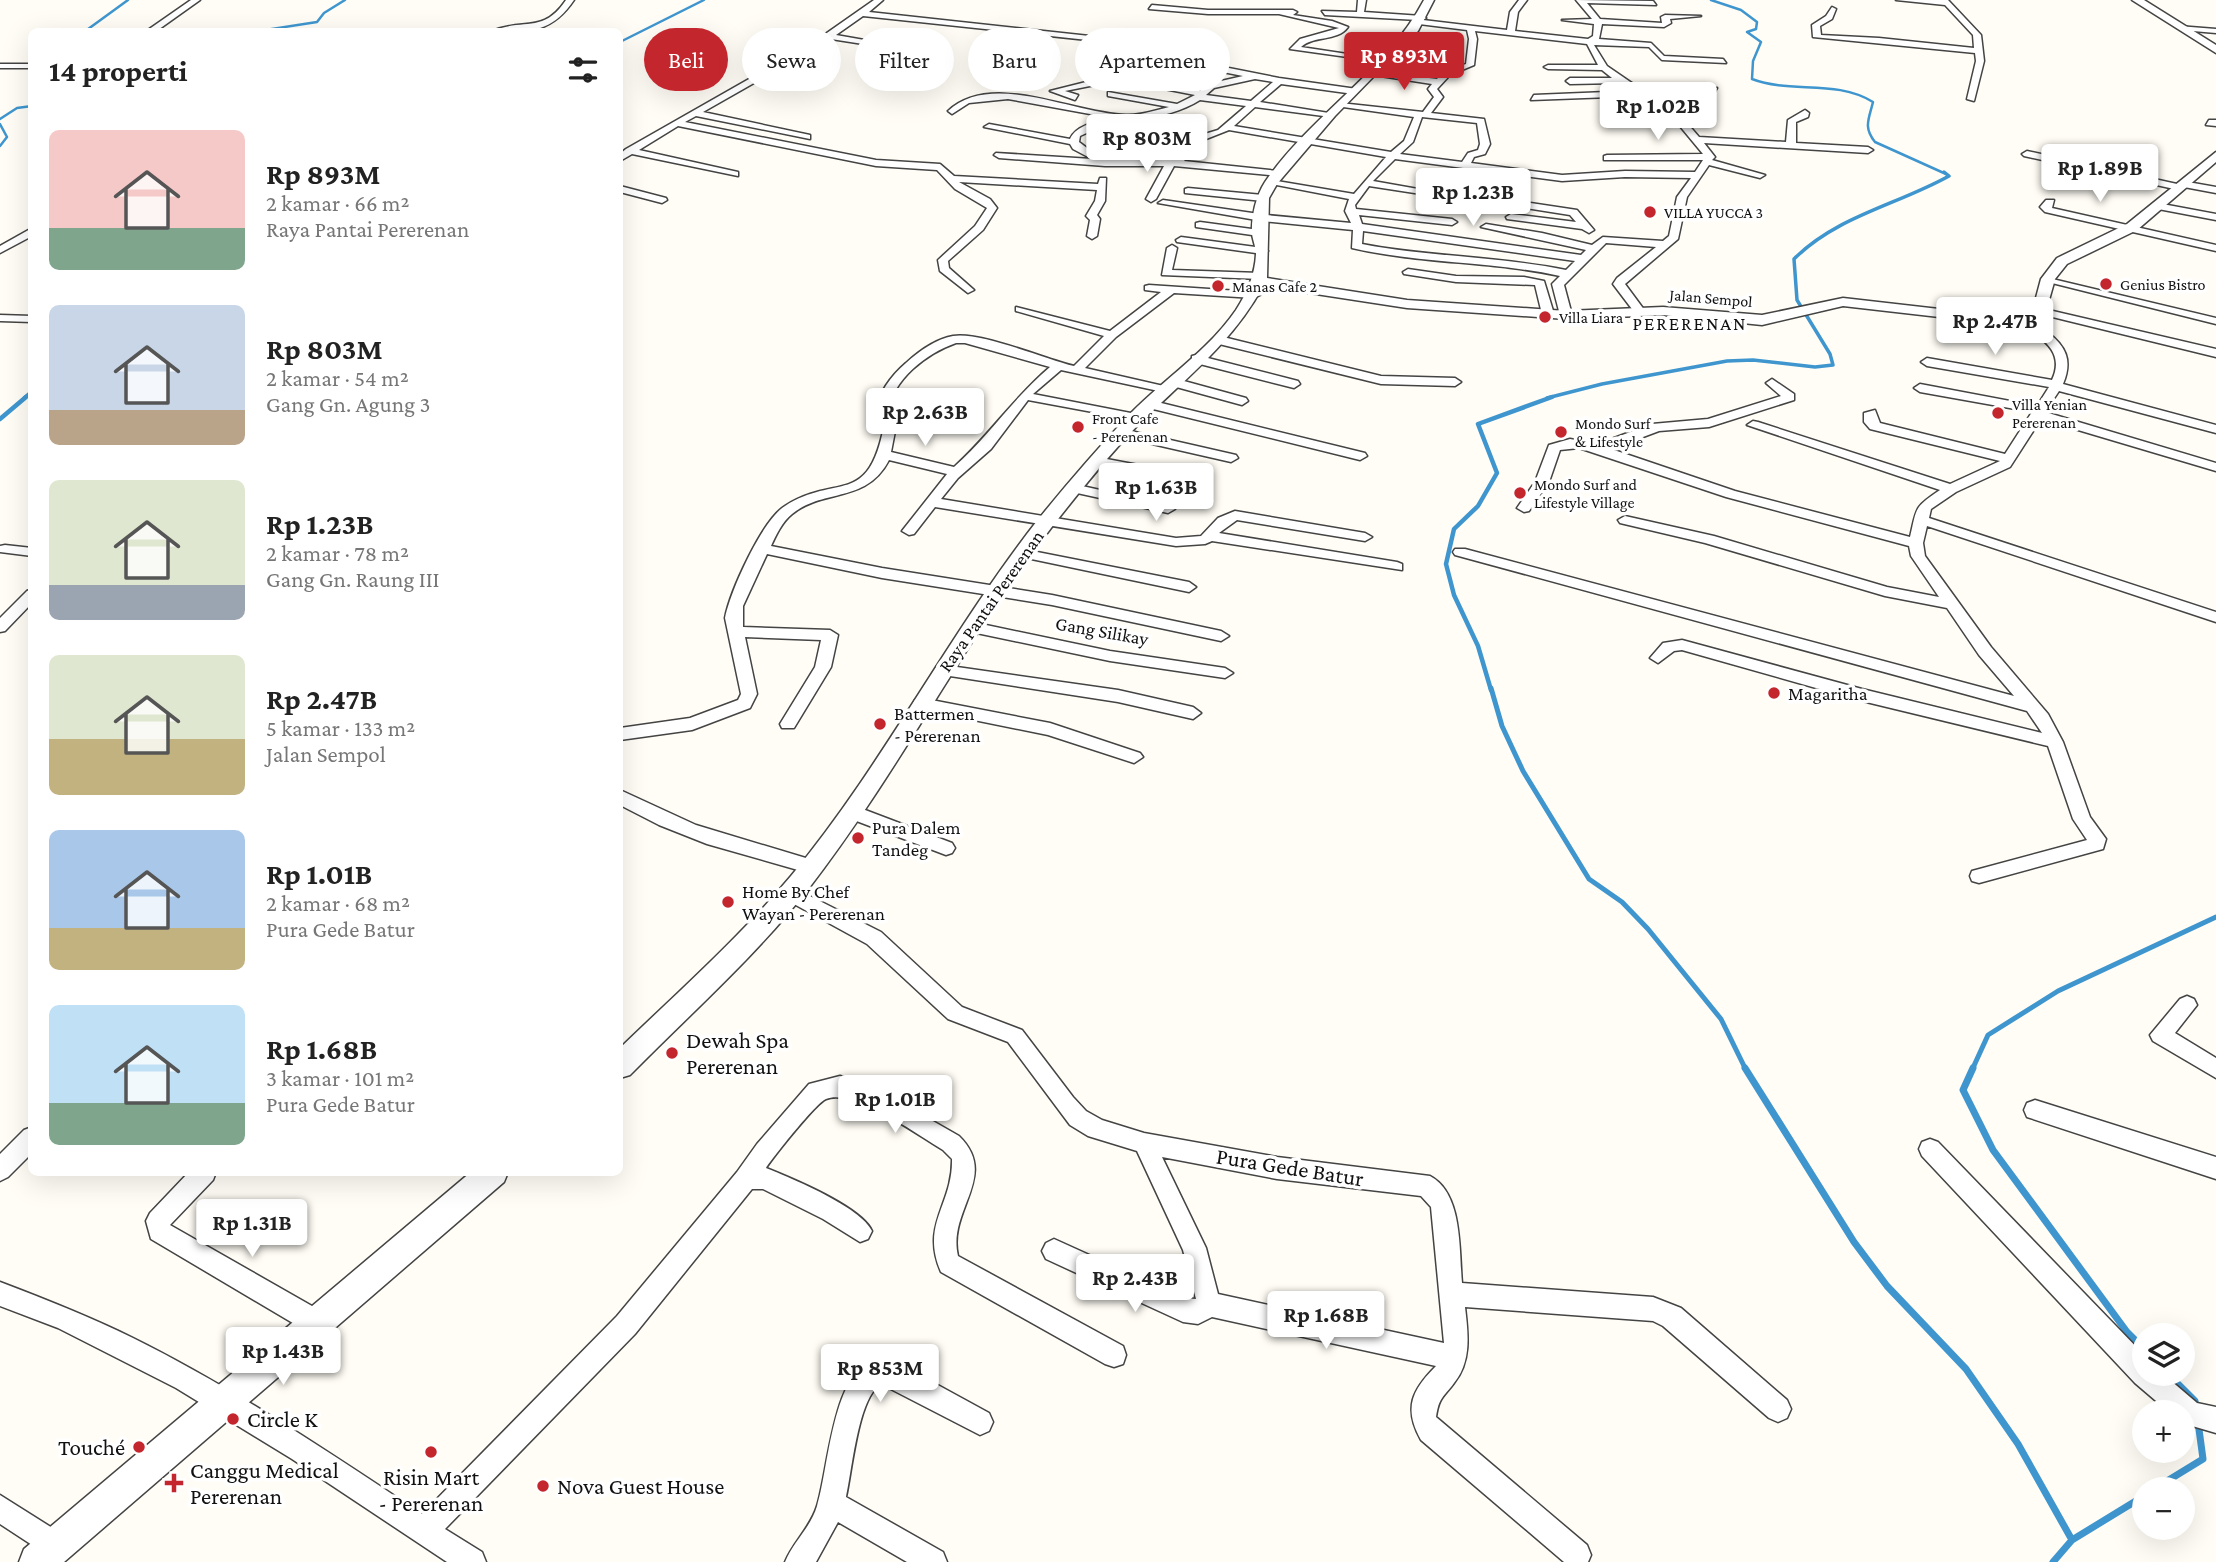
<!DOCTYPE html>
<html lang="id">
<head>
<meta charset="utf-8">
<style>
	:root { --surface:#fff; --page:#f6f6f6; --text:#222; --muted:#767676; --accent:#c4262e }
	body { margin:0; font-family:"Crimson Pro",serif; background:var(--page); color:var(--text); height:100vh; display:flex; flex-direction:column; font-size:26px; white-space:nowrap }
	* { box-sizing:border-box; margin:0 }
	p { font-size:23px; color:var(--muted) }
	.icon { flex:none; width:38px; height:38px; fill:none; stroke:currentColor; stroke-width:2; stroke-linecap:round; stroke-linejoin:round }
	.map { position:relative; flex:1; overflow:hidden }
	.side { position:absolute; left:28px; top:28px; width:595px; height:1148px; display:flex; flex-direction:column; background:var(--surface); border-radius:10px; box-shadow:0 7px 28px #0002 }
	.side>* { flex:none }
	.guide { position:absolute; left:644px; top:28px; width:665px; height:63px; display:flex; gap:14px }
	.tools { position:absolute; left:2132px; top:1323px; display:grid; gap:14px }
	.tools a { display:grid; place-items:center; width:63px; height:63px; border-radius:50%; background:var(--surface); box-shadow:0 7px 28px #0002; font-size:35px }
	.price { position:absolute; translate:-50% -60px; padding:0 16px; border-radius:7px; background:#fff; color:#222; font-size:23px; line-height:46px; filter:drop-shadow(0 2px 4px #0008) }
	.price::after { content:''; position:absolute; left:50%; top:42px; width:21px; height:16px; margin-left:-10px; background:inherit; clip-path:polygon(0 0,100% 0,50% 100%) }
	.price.on { background:var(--accent); color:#fff }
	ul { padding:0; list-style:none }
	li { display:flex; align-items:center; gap:21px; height:175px; padding:0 21px }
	li span { display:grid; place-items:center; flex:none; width:196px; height:140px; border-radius:10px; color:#555 }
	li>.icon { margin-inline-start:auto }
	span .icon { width:84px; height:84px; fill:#fffc; stroke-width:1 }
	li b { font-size:30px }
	h2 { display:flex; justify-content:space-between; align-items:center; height:84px; padding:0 21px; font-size:30px }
	.pill { padding:0 24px; border-radius:32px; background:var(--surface); box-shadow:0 7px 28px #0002; font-size:24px; line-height:63px }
	.pill.on { background:var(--accent); color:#fff }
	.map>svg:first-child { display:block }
</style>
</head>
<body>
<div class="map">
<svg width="2216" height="1562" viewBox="0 0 2216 1562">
	<rect width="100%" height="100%" fill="#fffdf5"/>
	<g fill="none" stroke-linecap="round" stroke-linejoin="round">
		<path stroke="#3f96cf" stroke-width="2.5" d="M1711,0L1741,10L1757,22L1756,29L1747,32L1761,42L1753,61L1752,79C1791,94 1836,79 1873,102C1869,119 1863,127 1875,142L1946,174
			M84,32L128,0
			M253,32L317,22L324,13L345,0
			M620,42L704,0
			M0,119L17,108L32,106
			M0,124L7,137L0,146"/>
		<path stroke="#3f96cf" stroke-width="3.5" d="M24,398L32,391
			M1547,398L1602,384L1727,361L1753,360L1815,367L1833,365L1830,354L1797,300L1794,259C1837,216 1897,205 1949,176L1944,172"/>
		<path stroke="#3f96cf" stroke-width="4.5" d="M0,419L26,397
			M1491,690L1478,646L1454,595L1446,564L1454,529L1478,506L1497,473L1478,424L1552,397"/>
		<path stroke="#3f96cf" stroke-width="5" d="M1491,688L1502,726L1523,771L1589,879L1622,902L1648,929L1721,1019L1746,1070
			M1972,1070L1988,1035L2058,991L2216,917"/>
		<path stroke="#3f96cf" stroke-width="7" d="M1745,1068L1854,1242L1887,1286L1966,1369L2018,1444L2072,1540
			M1973,1068L1963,1090L1993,1150L2127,1332L2144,1349
			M2168,1374L2195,1401L2196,1409
			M2154,1489L2203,1459L2198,1422
			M2053,1562L2072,1540L2144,1496"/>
		<g stroke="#444" stroke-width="3">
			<path id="minor" d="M191,0H200L155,32H145Z
				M566,0H574C551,34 528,32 490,32C522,17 543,35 566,0Z
				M874,0H883L869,12L1108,38L1158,54L1279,78L1357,89L1354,94L1281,84L1260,102L1335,114L1331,117L1255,107L1234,126L1391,152L1404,141L1414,117L1336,106L1340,103L1423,112L1434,97L1428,89L1432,84L1367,74L1371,71L1437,79L1444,71L1466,64L1469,39L1467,30L1419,24L1415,22L1418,20L1325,15L1322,11L1357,12L1358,0H1366L1364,12L1422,16L1426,18L1423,20L1507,30L1510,12L1519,0H1527L1518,12L1515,31L1588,39L1593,36L1594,24L1562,20L1592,19L1576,0L1653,1L1656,5L1587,3L1600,19L1662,23L1661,17L1665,15L1701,16L1670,19L1671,23L1664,27L1602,24L1599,39L1651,43L1664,56L1723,59L1726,63L1662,60L1649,47L1594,45L1607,66L1642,90L1717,88L1714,93L1651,96C1670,110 1683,117 1699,137L1786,142L1788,120L1805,110L1809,113L1808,117L1796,122V143L1868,147L1873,150L1868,153L1704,143L1715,157L1712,160L1765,175L1760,178L1709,165L1687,197L1678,239L1625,284L1645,311L1643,313H1635L1613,284L1617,278L1656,247L1606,243L1564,285L1572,315L1566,318L1560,315L1552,284L1560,276C1491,261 1421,264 1352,248L1353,230L1262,221L1158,203L1163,200L1266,215L1351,223L1345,211L1349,199L1266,183L1271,180L1354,194L1386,157L1229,130L1201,141L1184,161L1278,171L1283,174L1281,176L1174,166L1156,199L1151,202L1146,199L1164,166H1105L999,158L994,155L996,153L1092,159L1073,149L1070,144L984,127L989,124L1070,139C1076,125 1098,121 1112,118L1008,99L969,103L952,114L948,111C992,70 1074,114 1126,115C1139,116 1156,110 1169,107L1108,96V92L1177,104L1195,95L1139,84L1143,81L1200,91L1208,84L1243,76L1152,58L1106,42L863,16L836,35L944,54L940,56L831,39L703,112L810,135V139L696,116L685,122L876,160L940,164L954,176L1098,184L1100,178H1106L1105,201L1097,215L1100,219L1097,236L1092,239L1087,236L1090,220L1086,216L1095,201L1097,190L959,182L990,199L997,208L983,230L948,261L949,268L974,290L968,293L940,271L938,260L975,226L987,208L955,189L937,170L876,166L678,126L639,150L738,172V176L632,154L620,161V154L626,149L814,42ZM1475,31L1587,44L1598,65H1548L1544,67L1548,69L1602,70L1612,78H1570L1566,81L1570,84L1619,83L1631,91L1534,95L1531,100L1638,96L1650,104L1606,106L1602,109L1606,112L1657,109L1673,120L1609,121L1606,126L1679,125L1703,154L1607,155L1604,156V160H1703L1695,172L1625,171L1562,175L1471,163L1474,157L1485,154L1490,144L1484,119L1431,113L1443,97L1437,89L1450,75L1474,65L1477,39ZM1255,79L1273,82L1251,101L1206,95L1214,88ZM1200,100L1246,106L1218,130L1198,136L1131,123L1126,126L1192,141L1174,160H1103L1079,142L1080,136C1118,117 1164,123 1200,100ZM1422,117L1477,123L1480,144L1478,150L1468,153L1462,162L1400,154L1413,142ZM1395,159L1562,181L1625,177L1691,178L1677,197L1669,236L1663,241L1603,237L1592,245L1542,233L1486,224L1481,227L1586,250L1581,255L1362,224L1359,215L1452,225L1457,222L1452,219L1356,209L1355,205L1369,186L1447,198L1452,195L1373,181ZM1363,231L1575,261L1566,270C1498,256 1429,257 1362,244Z
				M1896,0H1948L1981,35L1984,61L1974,101L1967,99L1976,61L1975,53L1813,37L1812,25L1826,16L1832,7L1836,9L1832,19L1820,26L1821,35L1879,38L1974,48L1973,35L1945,5Z
				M1152,5L1208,10H1293L1297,12L1293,15L1332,21L1348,27C1337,42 1314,35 1301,47L1387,60L1383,62L1290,49L1300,39L1339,28L1279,14H1208L1149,9Z
				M2178,26L2216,29V33L2181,30Z
				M0,64H32V68H0Z
				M1102,78L1105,83L1065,91L1078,95L1075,100L1050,91Z
				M2209,120H2216V126L2206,125Z
				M2027,151L2177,184L2182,181L2216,187V193L2184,187L2179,190L2024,156L2022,154Z
				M620,186L666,198L667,200L662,203L620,192Z
				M1188,188L1263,195L1268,198L1263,201L1185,193V189Z
				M1484,196L1577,210L1594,230L1589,233L1582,229L1507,219L1506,217L1511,214L1576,222L1570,215L1480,201L1479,199Z
				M2046,200H2054L2052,208L2216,245V251L2045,212L2040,207Z
				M2157,203L2216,214V220L2153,208V204Z
				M1200,222L1259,230L1264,233L1259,236L1196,227V223Z
				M32,228V236L0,253V246Z
				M1181,237L1263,248L1268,251L1263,254L1177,242L1176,240Z
				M1172,245L1177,248L1172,270L1260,273L1265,276L1260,279L1162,275L1167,248Z
				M1408,269L1456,276L1524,277L1544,281L1554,314L1548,317L1542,314L1535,285L1456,282L1404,274L1403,272Z
				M2044,277L2216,318V324L2044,281Z
				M1149,285L1254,292L1260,295L1254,298L1174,293L1116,337L1085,368L1168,387V393L1061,370L1033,394L1141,415V421L1028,400L991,449L958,478L941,499L1176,538L1201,536L1218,518L1235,511L1365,533L1372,537L1365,541L1237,520L1219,533L1397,562L1402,564V570L1212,541L1205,544L1176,546L935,507L914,534L909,535L902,531L947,474L889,460C866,504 824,488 792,514C782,522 776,535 771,546L882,568L1052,595L1221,631L1229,636L1221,641L1052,605L882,578L767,554L743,606V627L830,630L838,635L831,667L794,728H782L780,724L815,667L821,640L745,637L757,694L750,708L692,730L620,740V728L690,718L738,700L741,694L725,618C730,592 762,520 785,506C837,473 868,508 884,426L875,412C879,392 891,376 906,363C919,351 936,339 953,336C979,331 1045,359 1074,366L1104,336L1016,311V307L1110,331L1161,292L1145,290V286ZM956,343H965L1050,367C1014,397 989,436 954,467L891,452L896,426L887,412C894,379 925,354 956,343Z
				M2040,308L2216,349V357L2036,313L2034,311Z
				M0,315L32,316V322L0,321Z
				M2022,316C2031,319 2038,325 2046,331C2066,346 2073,360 2063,384L2216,425V433L2059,391L2045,412L2216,463V471L2041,419L2010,467L1956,492L1931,509L1929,518L2216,612V622L1927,526L1923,543L1925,556L1991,647L2048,714L2063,742L2090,817L2106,839L2103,849L1979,883L1972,881L1970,876L1972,871L2087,840L2073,819L2048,746L1862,701L1682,650L1674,651L1658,663L1650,658L1663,643L1682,640L1862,689L2042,733L2027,711L1455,555L1453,552L1455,549H1465L2014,696L1979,655L1947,608L1885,596L1705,543L1620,523L1618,520L1625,516L1714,536L1887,587L1939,597L1911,556L1909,546L1726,497L1579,448L1560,450L1549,482L1529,511L1524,512L1517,508L1535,482L1549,445L1570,439L1598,444L1652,424L1708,419L1781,396L1766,383L1772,379L1794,394V400L1709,427L1659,431L1611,449L1735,491L1910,537C1917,508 1913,508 1940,490L1747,425L1753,421L1758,422L1950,484L2000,461L1870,429L1864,422V413L1875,410L1880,423L2005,454L2032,412L1920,392L1914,388L1920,384L2037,406L2049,387L1927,366L1921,362L1927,358L2052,380C2066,350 2040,338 2018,321L2016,319Z
				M1219,336L1381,376L1455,378L1461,382L1455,386L1381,384L1215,343V337Z
				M1196,355L1298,381L1300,384L1294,388L1192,362V356Z
				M1173,378L1246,398L1248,401L1242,405L1169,385V379Z
				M1149,400L1365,453L1367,456L1360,460L1145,407L1143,404Z
				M1122,429L1236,455L1238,458L1231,462L1117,436V430Z
				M1096,457L1202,477L1209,481L1202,485L1091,464L1089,461Z
				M1073,484L1168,505L1175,509L1168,513L1068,491L1066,488Z
				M5,545L32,548V556L0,552V546Z
				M1022,549L1189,582L1196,587L1189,592L1017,556V550Z
				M32,589V603L5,631L0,632V618L27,591Z
				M972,622L1110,651L1225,668L1233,673L1225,678L1110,661L967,631L964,627L967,623Z
				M943,665L1118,690L1193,707L1201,713L1193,719L1118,702L937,674L935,670L937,666Z
				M921,698L1050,723L1140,753L1143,757L1134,763L1048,735L915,708L913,704L915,700Z
				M620,790L696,825L819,862L821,867L819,872L812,874L707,844L659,825L620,805Z
				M852,805L952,843L955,848L952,853L946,855L846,817L843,812L846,807Z
				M790,886L881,932L962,1007L1022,1030L1073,1097L1086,1111L1102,1120L1144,1133L1277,1157L1430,1176C1463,1193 1459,1251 1462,1283L1653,1297L1681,1308L1787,1400L1791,1409L1787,1418L1778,1422L1769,1418L1663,1326L1653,1321L1465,1307C1468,1333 1472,1361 1454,1383C1443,1398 1439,1397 1436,1417L1587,1545L1591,1555L1588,1562H1564L1421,1440C1403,1408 1412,1390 1436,1366L1212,1317L1198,1324L1183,1322L1046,1259L1042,1251L1046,1243L1054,1239L1184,1298L1196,1299L1183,1250L1137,1151L1088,1136L1070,1125L1008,1042L948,1019L867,944L783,898L781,893L783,888ZM1162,1157L1277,1179L1421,1196L1431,1207L1444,1343L1218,1294L1206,1248Z
				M2187,996L2194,999L2197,1005L2175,1033L2216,1058V1078L2153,1041L2150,1035L2180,999Z
				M840,1076L870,1085L959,1136C1000,1176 947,1210 958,1256L1123,1346L1126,1355L1123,1364L1114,1367L1105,1364L941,1272C920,1224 953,1205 952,1159L943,1150C917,1135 855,1088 826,1099C816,1103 774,1156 766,1168C791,1178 861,1207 872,1231L868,1239L860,1242L823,1219L763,1189H752L635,1334L445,1529L482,1552L486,1562H447L292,1459L176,1388L58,1328L0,1306V1282C45,1299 90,1317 133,1338C234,1388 328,1452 422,1514L617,1316L737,1172L757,1144L809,1084Z
				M2035,1100L2216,1157V1179L2027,1117L2024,1110L2027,1103Z
				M32,1127V1153L8,1177L0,1181V1154L24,1130Z
				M1930,1139L1938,1142L2144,1355V1374H2163L2197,1403L2216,1407V1433L2182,1423V1412H2169L2135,1383L1922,1156L1919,1149L1922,1142Z
				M189,1172H216L213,1180L170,1225L326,1314L329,1323L326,1332L317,1335L308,1332L151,1239L146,1221L150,1213Z
				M878,1358L903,1366L989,1413L993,1422L989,1431L980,1435L881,1384C858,1397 852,1471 846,1497L943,1552L947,1562H907L838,1522L816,1562H785C793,1542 811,1527 817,1506C829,1469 832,1368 878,1358Z
				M0,1495L65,1536L69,1546L65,1556L55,1560L0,1524Z"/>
		</g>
		<g stroke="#444" stroke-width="3">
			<path id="tertiary" d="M1424,0H1434L1418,31L1335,116L1277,184L1269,198L1267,278L1407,300L1566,311L1663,307L1762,315L1843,298L1974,313L2022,314L2033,309L2041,279L2057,258L2127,224L2216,152V162L2137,230L2067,264L2055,279L2045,314L2038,320L2022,324L1974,321L1843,306L1762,325L1663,315L1566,319L1407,308L1263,286C1234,340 1188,377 1144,419C1111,452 1080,491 1051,528C963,643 898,773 809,888C757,955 690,1014 630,1075L620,1078V1048C677,993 739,938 791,876C883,765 948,635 1037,521C1066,485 1098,448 1130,414C1164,379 1208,351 1236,310C1247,293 1255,275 1256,254C1256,247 1253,241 1252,234C1251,217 1256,196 1265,182C1310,116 1387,71 1424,0Z
				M2132,0H2144L2216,45V53Z
				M471,1172H508L504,1182L64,1562H19L24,1549Z"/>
		</g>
		<use href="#minor" fill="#fff" fill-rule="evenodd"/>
		<use href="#tertiary" fill="#fff" fill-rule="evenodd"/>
	</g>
	<g fill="#c4262e" stroke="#fff" stroke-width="2.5">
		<circle cx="1650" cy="212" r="7"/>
		<circle cx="2106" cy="284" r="7"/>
		<circle cx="1218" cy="286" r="7"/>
		<circle cx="1545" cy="317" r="7"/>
		<circle cx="1998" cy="413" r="7"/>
		<circle cx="1078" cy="427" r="7"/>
		<circle cx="1561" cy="432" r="7"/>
		<circle cx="1520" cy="493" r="7"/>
		<circle cx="1774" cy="693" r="7"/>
		<circle cx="880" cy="724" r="7"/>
		<circle cx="858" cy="838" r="7"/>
		<circle cx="728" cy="902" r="7"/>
		<circle cx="672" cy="1053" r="7"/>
		<circle cx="233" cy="1419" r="7"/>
		<circle cx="139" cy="1447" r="7"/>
		<circle cx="431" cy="1452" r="7"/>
		<path d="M170.5 1472.5h7v7h7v7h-7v7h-7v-7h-7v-7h7z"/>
		<circle cx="543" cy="1486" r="7"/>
	</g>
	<g text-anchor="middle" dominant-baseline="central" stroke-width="7" stroke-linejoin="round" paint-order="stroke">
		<g font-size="16" fill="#111" stroke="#fff" text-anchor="start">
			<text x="1664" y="212">VILLA YUCCA 3</text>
			<text x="2120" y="284">Genius Bistro</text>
			<text x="1232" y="286">Manas Cafe 2</text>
			<text x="1559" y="317">Villa Liara</text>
			<text x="2012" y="404">Villa Yenian<tspan x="2012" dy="18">Pererenan</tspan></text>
			<text x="1092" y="418">Front Cafe<tspan x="1092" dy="18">- Perenenan</tspan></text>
			<text x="1575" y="423">Mondo Surf<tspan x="1575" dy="18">&amp; Lifestyle</tspan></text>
			<text x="1534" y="484">Mondo Surf and<tspan x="1534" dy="18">Lifestyle Village</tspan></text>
		</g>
		<g font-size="16" fill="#111" stroke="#fff">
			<text transform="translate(1711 298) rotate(5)">Jalan Sempol</text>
		</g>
		<g font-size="19" letter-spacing="2" fill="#111" stroke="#fff">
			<text x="1690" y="323">PERERENAN</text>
		</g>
		<g font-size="19" fill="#111" stroke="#fff">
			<text transform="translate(991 601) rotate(-55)">Raya Pantai Pererenan</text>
			<text transform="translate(1102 631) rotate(10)">Gang Silikay</text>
		</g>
		<g font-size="19" fill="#111" stroke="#fff" text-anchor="start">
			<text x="1788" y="693">Magaritha</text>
			<text x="894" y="713">Battermen<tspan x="894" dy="22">- Pererenan</tspan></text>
			<text x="872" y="827">Pura Dalem<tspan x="872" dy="22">Tandeg</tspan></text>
			<text x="742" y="891">Home By Chef<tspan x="742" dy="22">Wayan - Pererenan</tspan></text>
		</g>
		<g font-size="23" fill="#111" stroke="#fff" text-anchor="start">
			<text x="686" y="1040">Dewah Spa<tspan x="686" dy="26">Pererenan</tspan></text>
			<text x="247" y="1419">Circle K</text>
			<text x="125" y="1447" text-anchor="end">Touché</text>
			<text x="190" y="1470">Canggu Medical<tspan x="190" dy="26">Pererenan</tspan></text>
			<text x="431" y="1477" text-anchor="middle">Risin Mart<tspan x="431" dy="26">- Pererenan</tspan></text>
			<text x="557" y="1486">Nova Guest House</text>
		</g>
		<g font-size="23" fill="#111" stroke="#fff">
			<text transform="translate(1290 1167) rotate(9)">Pura Gede Batur</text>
		</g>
	</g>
</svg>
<div class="tools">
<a><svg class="icon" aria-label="layers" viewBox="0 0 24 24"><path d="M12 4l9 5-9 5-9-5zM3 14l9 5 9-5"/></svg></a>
<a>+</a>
<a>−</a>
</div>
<b class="price on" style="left:1404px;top:92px">Rp 893M</b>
<b class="price" style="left:1658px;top:142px">Rp 1.02B</b>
<b class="price" style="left:1147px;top:174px">Rp 803M</b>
<b class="price" style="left:2100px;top:204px">Rp 1.89B</b>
<b class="price" style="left:1473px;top:228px">Rp 1.23B</b>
<b class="price" style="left:1995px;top:357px">Rp 2.47B</b>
<b class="price" style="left:925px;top:448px">Rp 2.63B</b>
<b class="price" style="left:1156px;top:523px">Rp 1.63B</b>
<b class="price" style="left:895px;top:1135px">Rp 1.01B</b>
<b class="price" style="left:252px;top:1259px">Rp 1.31B</b>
<b class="price" style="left:1135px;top:1314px">Rp 2.43B</b>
<b class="price" style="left:1326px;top:1351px">Rp 1.68B</b>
<b class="price" style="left:283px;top:1387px">Rp 1.43B</b>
<b class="price" style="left:880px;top:1404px">Rp 853M</b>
<div class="guide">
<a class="pill on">Beli</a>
<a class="pill">Sewa</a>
<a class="pill">Filter</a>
<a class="pill">Baru</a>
<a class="pill">Apartemen</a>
</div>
<section class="side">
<h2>14 properti<svg class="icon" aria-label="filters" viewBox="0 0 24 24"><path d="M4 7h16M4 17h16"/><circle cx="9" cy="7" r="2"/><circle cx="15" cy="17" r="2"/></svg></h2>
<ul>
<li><span style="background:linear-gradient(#f6c9c9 70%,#7fa58c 0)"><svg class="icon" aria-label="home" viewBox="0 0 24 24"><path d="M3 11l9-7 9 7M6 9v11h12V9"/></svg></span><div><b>Rp 893M</b><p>2 kamar · 66 m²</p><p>Raya Pantai Pererenan</p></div></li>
<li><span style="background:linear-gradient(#c9d6e8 75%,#b9a48a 0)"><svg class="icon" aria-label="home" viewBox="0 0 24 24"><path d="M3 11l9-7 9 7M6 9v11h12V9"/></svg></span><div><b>Rp 803M</b><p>2 kamar · 54 m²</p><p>Gang Gn. Agung 3</p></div></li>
<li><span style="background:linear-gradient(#dfe7d0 75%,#9aa5b1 0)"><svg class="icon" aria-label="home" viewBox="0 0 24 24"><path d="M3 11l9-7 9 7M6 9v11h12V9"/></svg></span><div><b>Rp 1.23B</b><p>2 kamar · 78 m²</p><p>Gang Gn. Raung III</p></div></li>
<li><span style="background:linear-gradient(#dfe7d0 60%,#c2b280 0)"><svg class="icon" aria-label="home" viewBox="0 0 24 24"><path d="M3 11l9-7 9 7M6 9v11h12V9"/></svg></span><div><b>Rp 2.47B</b><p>5 kamar · 133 m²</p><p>Jalan Sempol</p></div></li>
<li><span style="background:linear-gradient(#a9c7e8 70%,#c2b280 0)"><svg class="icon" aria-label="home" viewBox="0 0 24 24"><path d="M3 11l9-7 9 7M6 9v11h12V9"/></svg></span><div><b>Rp 1.01B</b><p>2 kamar · 68 m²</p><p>Pura Gede Batur</p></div></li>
<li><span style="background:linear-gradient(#bfe0f5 70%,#7fa58c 0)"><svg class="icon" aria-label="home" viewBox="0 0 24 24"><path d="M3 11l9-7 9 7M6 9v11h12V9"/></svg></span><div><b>Rp 1.68B</b><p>3 kamar · 101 m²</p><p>Pura Gede Batur</p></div></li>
</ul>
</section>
</div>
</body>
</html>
